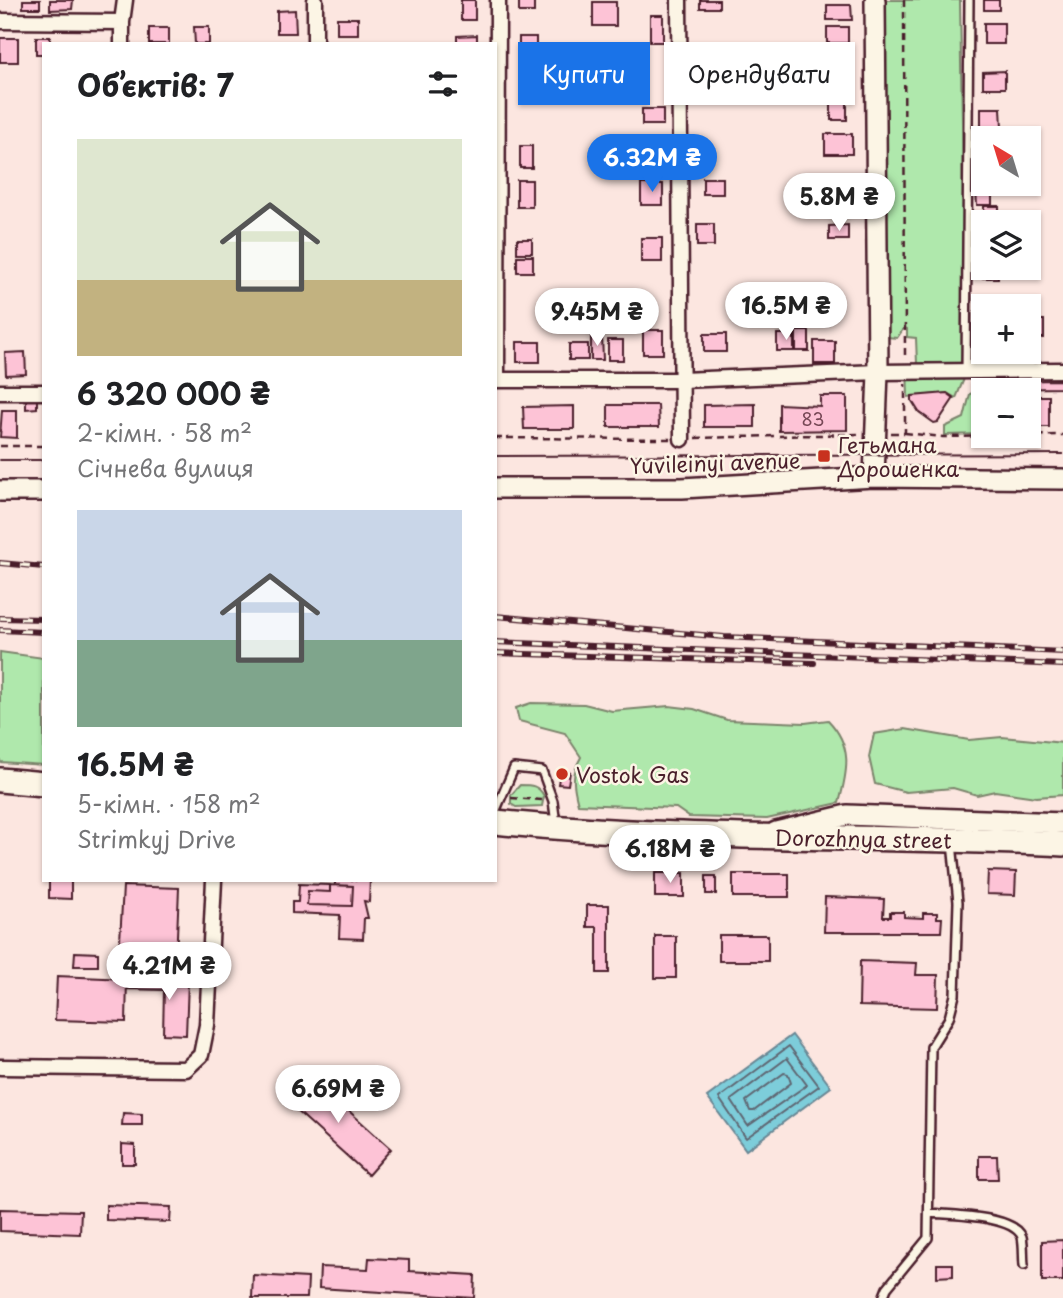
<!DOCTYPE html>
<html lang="uk">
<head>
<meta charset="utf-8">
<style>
	:root { --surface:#fff; --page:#f6f6f6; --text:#202124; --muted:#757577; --accent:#1a73e8 }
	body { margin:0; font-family:"Playpen Sans",sans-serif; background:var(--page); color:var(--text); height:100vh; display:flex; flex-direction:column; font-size:26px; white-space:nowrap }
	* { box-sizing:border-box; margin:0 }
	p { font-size:23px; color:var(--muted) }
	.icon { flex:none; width:38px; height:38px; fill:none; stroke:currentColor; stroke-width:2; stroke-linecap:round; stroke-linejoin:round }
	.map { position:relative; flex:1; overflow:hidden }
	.side { position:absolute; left:42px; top:42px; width:455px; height:840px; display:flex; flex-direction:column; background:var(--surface); border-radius:0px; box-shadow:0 2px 5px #0004 }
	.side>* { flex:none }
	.banner { position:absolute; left:518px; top:42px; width:439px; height:63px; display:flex; gap:14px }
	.needle { width:46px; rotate:322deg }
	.tools { position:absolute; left:971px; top:126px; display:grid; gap:14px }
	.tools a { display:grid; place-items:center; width:70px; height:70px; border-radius:0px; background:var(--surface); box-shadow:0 2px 5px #0004; font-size:35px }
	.price { position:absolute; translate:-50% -60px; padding:0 16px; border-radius:24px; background:#fff; color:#222; font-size:23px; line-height:46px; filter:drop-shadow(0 2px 4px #0008) }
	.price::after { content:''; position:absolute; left:50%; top:42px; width:21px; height:16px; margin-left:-10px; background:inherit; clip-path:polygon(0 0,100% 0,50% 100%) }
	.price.current { background:var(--accent); color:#fff }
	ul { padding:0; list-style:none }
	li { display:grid; align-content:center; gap:14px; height:371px; padding:0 35px }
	li span { display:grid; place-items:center; height:217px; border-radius:0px; color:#555 }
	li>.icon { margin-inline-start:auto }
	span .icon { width:126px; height:126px; fill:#fffc; stroke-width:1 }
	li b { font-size:30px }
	h2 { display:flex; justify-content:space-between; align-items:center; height:84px; padding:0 35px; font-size:30px }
	.chip { padding:0 24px; border-radius:0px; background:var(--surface); box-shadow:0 2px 5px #0004; font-size:24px; line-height:63px }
	.chip.current { background:var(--accent); color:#fff }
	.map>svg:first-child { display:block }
</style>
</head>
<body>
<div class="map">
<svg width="1063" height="1298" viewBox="0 0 1063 1298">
	<rect width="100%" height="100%" fill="#fce6e0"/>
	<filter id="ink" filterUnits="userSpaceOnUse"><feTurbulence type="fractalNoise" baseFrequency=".0143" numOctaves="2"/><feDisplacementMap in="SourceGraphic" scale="14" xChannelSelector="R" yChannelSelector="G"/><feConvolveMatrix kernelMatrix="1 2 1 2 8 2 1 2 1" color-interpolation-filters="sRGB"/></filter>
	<g filter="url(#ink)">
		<path fill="#afe8ac" stroke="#7c846c" stroke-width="2" d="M883,0H960L966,374L956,398L947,393L908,397L907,365L917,364L916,338L907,337V329L904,328L897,338L887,337Z
			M977,391L983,393V434L945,435V427L964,418L970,394Z
			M0,652L44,658V765L0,762Z
			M531,703L584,704L612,711L669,706L694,709L727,720L805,723L828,720C853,746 848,770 839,803L767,819L689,817L676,808L578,804C573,785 571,774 581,757L565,733L519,721L516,708Z
			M905,729L969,740L1002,737L1063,743V795L1036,797L995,791L977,795L953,788L906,792L875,784L869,757L874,734Z
			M520,785C531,785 538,785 544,796L542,806L516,807L511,804V795Z"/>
		<path fill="#7dcdda" stroke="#698794" stroke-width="2" d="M792,1035L831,1087L746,1150L707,1097Z"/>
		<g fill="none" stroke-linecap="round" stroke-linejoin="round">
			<path stroke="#5e6571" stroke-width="2" d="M789,1046L819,1086L746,1138L719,1098Z
				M787,1058L807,1085L748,1126L731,1100Z
				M784,1073L788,1074L791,1083L754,1111H750L746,1101Z"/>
		</g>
		<path fill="#fdc3d6" stroke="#4a1f2b" stroke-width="2" d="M23,0H40V8H23Z
			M50,0H73L72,9L50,10Z
			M461,0H475V20H461Z
			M519,0H534V12H519Z
			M700,0H719V8H700Z
			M984,0H999V10H984Z
			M593,2H616V26H593Z
			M827,5H851L852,20H827Z
			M295,10L296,33H277V11Z
			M650,15H663V42H650Z
			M337,18H358V34H337Z
			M984,23H1004V44H984Z
			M194,27H209V44H195Z
			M827,27H848V43H827Z
			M149,28H169V44H149Z
			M477,35V44H457V36Z
			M36,37H50V44H44V54H36Z
			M519,37H536V54H519Z
			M0,38H18V62H0Z
			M699,43H718V60H699Z
			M829,62H847V80H830Z
			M701,65H722V87H701Z
			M523,68H541V92H523Z
			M1005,71V88H983V72Z
			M831,101H847V120H831Z
			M981,108H1001L1002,127H981Z
			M642,109H663V125H642Z
			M825,134H852V154H825Z
			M646,144H662V171H646Z
			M520,146H532V168H520Z
			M703,178H723V194H703Z
			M828,179H847V203H828Z
			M517,180H532V207H517Z
			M641,184H663V205H641Z
			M976,191H992V205H977Z
			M984,206H999V222H984Z
			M697,224H714V246H697Z
			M848,225V240H829V226Z
			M641,238H662V262H641Z
			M517,239H532V253H517Z
			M983,253L984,268H998V278H983Z
			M517,256H533V272H517Z
			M739,311H753V327H739Z
			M1029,320H1044V338H1029Z
			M643,330H663V354H643Z
			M796,331H809V351H796Z
			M704,334H726V352H704Z
			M777,334H794V351H777Z
			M591,336H602L603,360H591Z
			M608,340H623V360H608Z
			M814,341H835V364H814Z
			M517,342H540V362H517Z
			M569,344H588V360H569Z
			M25,352L26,374L6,375L5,353Z
			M1063,380V388L982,389V381Z
			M947,393L954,398L938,422L934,423L919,412L912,401V396Z
			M820,396H847V430L779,431V404L820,406Z
			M1038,396H1049V427H1029V403H1038Z
			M26,398H37V408L26,409Z
			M755,404V427H704V405Z
			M608,405H658L659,427H608Z
			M574,406V429H524L523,407Z
			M2,410H17V438L0,437Z
			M560,772H570L568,785L558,784Z
			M988,871L1016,872L1015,895L987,894Z
			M655,873H684V897H655Z
			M733,874H789V897H733Z
			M706,876H716V894H706Z
			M49,880H71V899L49,898Z
			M335,880H370L369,902L364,901L368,918H364L363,939L339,938L340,915L292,913V902H298L299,884L330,885V892L308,891L307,905L352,906L353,886L335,885Z
			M330,885L353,886L352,906L307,905L308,891L330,892Z
			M123,886L179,888L176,960L133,959L132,979L118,978Z
			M825,897L884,899L883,917H890V912H904V917L923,918V913H937V918H942L941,932H824Z
			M587,905H609V973H597V927H587Z
			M719,935H768V961H719Z
			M655,936H676V978H655Z
			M75,952L98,953V966H74Z
			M860,961L917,963L916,975H938L937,1008L859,1006Z
			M57,976L127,979L126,1022L55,1020Z
			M127,979L188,981L186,1035L163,1034L164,990L127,989Z
			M308,1074L391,1149L368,1175L285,1100Z
			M123,1113L142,1114V1125H122Z
			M122,1144L135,1145V1164H122Z
			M979,1156H997L998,1179H979Z
			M106,1205L171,1207L170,1222L106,1220Z
			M0,1209L81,1211L80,1234L0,1231Z
			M1063,1240V1281H1042V1241Z
			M369,1258L409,1260V1271L475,1275L474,1298L319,1288L320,1267L368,1269Z
			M937,1264H953V1276L937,1277Z
			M253,1275L308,1278L307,1298H252Z"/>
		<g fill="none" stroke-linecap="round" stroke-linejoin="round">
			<g stroke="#4a1f2b" stroke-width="12">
				<path id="lane" d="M966,372L969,0
					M495,812L514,768L542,771L553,801L556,824
					M929,1213C950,1215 1014,1215 1022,1237C1024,1245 1023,1256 1024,1265
					M883,1298L887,1288L928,1238L931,1047L949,1018L955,995L958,902L952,843"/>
			</g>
			<g stroke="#4a1f2b" stroke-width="19">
				<path id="street" d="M679,0L682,439
					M0,21L122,22V44
					M122,22L125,0
					M315,44V0
					M495,380H682L878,372L1063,370
					M497,380L498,0
					M0,392H44
					M0,1067L186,1069L201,1055L207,1025L214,880"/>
			</g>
			<g stroke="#4a1f2b" stroke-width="24">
				<path id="secondary" d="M874,477L878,372L875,0
					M495,488H682L874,477L1063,479
					M0,491H44
					M776,832L847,815L1063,823"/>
			</g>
			<g stroke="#4a1f2b" stroke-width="28">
				<path id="primary" d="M0,780L44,784
					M495,822C684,841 874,835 1063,844"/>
			</g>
			<path stroke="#4a1f2b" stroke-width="2.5" stroke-dasharray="7 5" stroke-linecap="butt" d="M904,0L905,360
				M891,433H905V384
				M905,433L943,437L1063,435
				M495,438L670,439
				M695,438L859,434
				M0,446H44
				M511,798L543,800"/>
			<use href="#lane" stroke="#fcf5e5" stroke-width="7"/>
			<use href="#street" stroke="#fcf5e5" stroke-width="14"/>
			<use href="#secondary" stroke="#fcf5e5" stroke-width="19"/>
			<use href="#primary" stroke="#fcf5e5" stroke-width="23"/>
			<path stroke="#4a1f2b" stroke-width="2" d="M495,456L1063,454
				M0,460H44"/>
			<g stroke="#4a1f2b" stroke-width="6">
				<path id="rail" d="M0,563L44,567
					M495,616L724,637L1063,652
					M0,618L44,619
					M0,630L44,632
					M495,642L1063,665
					M495,653L814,663"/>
			</g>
			<use href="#rail" stroke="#fcf5e5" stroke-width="3.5" stroke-dasharray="10" stroke-linecap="butt"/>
		</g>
	</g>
	<g fill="#c8321e" stroke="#fcf5e5" stroke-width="2.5">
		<rect x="817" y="449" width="14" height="14" rx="3.5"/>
		<circle cx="562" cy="774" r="7"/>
	</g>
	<g text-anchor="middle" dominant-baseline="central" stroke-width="5" stroke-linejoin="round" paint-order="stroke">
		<g font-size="18" fill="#774856">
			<text x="813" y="418">83</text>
		</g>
		<g font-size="21" fill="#4a1f2b" stroke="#fcf5e5" text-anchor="start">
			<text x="838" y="444">Гетьмана<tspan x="838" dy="24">Дорошенка</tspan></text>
			<text x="576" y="774">Vostok Gas</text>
		</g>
		<g font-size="21" fill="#4a1f2b" stroke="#fcf5e5">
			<text transform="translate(715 462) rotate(-2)">Yuvileinyi avenue</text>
			<text transform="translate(863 838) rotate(1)">Dorozhnya street</text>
		</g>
	</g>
</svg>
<div class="tools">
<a><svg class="needle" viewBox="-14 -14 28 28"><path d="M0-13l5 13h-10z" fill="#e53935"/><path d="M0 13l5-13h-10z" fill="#757577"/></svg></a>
<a><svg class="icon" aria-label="layers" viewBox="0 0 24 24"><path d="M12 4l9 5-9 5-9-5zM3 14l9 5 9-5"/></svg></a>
<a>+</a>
<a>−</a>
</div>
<b class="price current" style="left:652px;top:194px">6.32M ₴</b>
<b class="price" style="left:839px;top:233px">5.8M ₴</b>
<b class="price" style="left:786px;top:342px">16.5M ₴</b>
<b class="price" style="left:597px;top:348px">9.45M ₴</b>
<b class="price" style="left:670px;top:885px">6.18M ₴</b>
<b class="price" style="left:169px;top:1002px">4.21M ₴</b>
<b class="price" style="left:338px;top:1125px">6.69M ₴</b>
<div class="banner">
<a class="chip current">Купити</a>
<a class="chip">Орендувати</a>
</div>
<section class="side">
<h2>Об’єктів: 7<svg class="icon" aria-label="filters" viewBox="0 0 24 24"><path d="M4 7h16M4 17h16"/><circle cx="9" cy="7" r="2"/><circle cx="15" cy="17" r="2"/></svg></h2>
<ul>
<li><span style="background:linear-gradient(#dfe7d0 65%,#c2b280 0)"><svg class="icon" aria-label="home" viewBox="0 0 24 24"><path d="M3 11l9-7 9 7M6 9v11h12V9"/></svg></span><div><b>6 320 000 ₴</b><p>2-кімн. · 58 m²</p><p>Січнева вулиця</p></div></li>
<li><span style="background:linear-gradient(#c9d6e8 60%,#7fa58c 0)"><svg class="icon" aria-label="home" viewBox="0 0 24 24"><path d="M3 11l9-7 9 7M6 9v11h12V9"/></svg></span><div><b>16.5M ₴</b><p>5-кімн. · 158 m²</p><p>Strimkyj Drive</p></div></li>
</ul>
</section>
</div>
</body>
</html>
